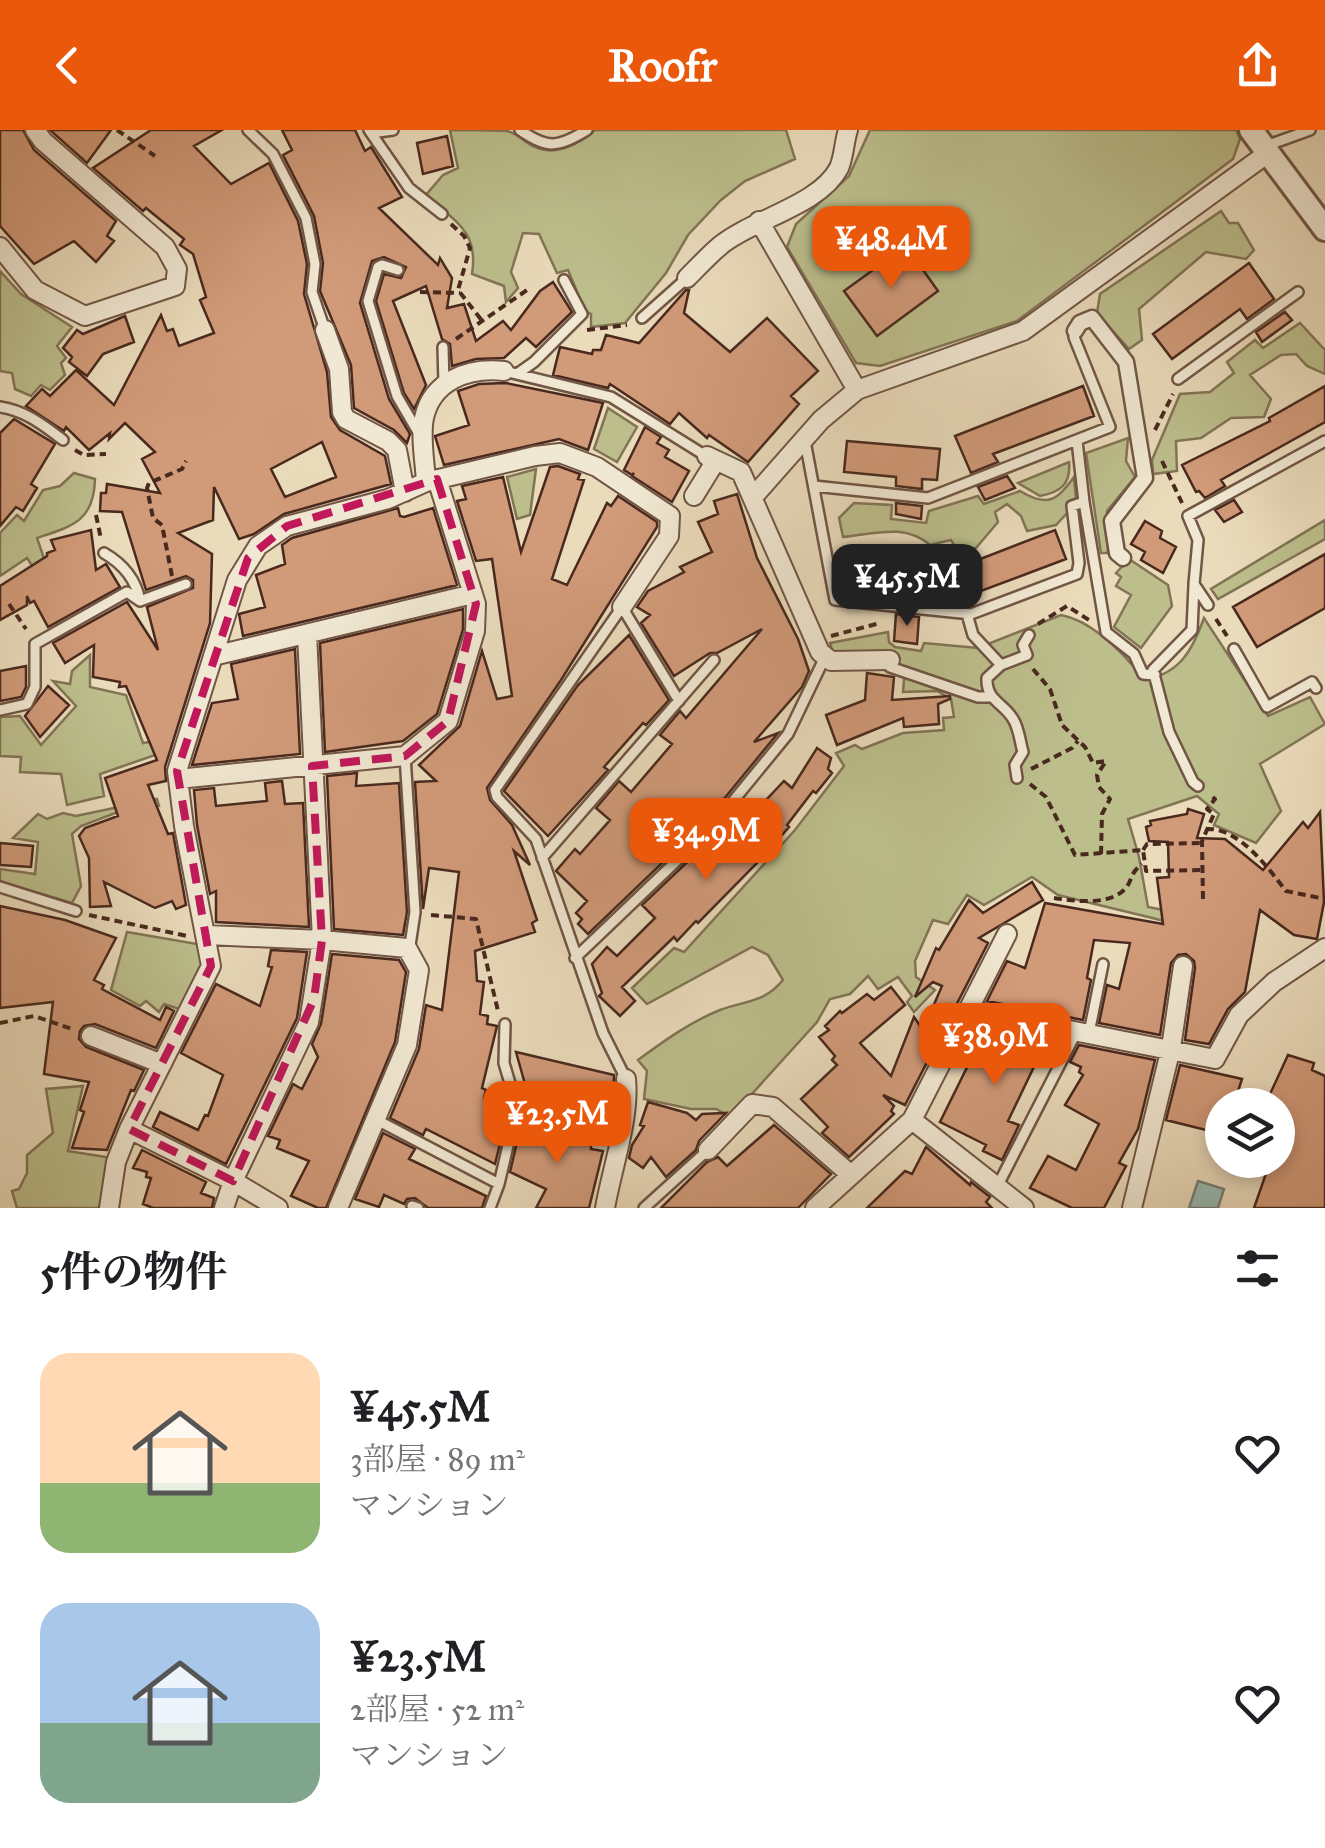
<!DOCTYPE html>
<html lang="ja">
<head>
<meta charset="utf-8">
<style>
	:root { --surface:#fff; --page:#f2f2f2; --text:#202124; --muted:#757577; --accent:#ea580c }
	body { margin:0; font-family:"IM FELL Great Primer","Noto Serif JP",serif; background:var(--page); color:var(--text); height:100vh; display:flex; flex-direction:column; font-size:38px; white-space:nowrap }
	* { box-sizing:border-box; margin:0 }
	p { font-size:32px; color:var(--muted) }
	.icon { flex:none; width:55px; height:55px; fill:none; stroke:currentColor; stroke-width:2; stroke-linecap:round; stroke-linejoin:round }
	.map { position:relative; height:1078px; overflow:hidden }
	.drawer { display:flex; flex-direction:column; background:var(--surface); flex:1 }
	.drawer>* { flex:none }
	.fabs { position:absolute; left:1205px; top:958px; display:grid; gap:20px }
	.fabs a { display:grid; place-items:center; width:90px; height:90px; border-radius:50%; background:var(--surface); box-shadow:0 5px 15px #0003; font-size:50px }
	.price { position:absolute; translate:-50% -85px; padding:0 22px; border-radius:20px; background:var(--accent); color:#fff; font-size:32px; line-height:65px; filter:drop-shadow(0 2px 5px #0008) }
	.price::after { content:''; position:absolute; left:50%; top:60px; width:30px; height:22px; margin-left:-15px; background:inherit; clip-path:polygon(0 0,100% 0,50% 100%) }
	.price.on { background:#222; color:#fff }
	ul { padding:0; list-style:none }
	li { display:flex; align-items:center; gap:30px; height:250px; padding:0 40px }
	li span { display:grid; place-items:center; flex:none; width:280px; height:200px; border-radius:30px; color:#555 }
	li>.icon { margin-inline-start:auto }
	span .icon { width:120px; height:120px; fill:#fffc; stroke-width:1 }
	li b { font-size:42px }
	h2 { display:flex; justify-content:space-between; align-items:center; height:120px; padding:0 40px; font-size:42px }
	header { display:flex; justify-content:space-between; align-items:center; height:130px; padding:0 40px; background:var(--accent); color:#fff; font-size:45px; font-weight:700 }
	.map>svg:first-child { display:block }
</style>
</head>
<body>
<header><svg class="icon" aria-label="back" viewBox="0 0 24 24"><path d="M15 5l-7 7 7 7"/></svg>Roofr<svg class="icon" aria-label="share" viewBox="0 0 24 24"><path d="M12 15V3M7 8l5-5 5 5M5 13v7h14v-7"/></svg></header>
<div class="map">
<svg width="1325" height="1078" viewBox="0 0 1325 1078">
	<rect width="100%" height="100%" fill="#eadbbb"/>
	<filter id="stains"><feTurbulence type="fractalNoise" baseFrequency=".002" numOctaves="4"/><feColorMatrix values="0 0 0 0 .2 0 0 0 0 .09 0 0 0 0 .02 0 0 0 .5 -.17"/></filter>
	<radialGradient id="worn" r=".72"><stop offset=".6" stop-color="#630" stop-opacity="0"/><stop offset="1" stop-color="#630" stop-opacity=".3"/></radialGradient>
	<path fill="#bcbe8c" stroke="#827455" stroke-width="2.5" d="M450,0C468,0 490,0 507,1C519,4 525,13 535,17C555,27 580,13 595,0H786L795,29L745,51L721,70L688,105L666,143L625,193L591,197V184L585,181L568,140L557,143L539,104L523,103L511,142L518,158L506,172L504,156L472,144C479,101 455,92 426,65L443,45L458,38Z
		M870,0H1236L1240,9L1233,29L1017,191L880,236L856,233L787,117L796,94L849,46Z
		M1221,81L1229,93H1238L1254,120L1246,129L1206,122L1139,179L1142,210L1129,219L1097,183L1100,164Z
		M0,141L21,164L72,197L57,216L66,228L61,233L65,245L50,260L41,255L31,266L15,259L12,243L0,241Z
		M1300,193L1325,220V244L1307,236L1296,224L1281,225L1250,245L1271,269L1264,287L1231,288L1201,308L1176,311L1177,341L1153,344L1152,330L1180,264L1210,262L1234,243L1227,232L1255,210L1263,218Z
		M608,278L637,297L617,332L594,319Z
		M1128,308L1126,331L1135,347L1107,381L1108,423H1101L1086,323Z
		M1069,332C1071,354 1061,362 1040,366L1018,353Z
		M536,339L530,385L517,389L507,347Z
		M74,343L95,349C94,391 73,396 37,408L48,440L41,449L27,428L0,446V403L17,385L24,391L43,360L60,356Z
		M1074,347L1076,370L1067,375L1069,381L1056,395L1027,401L1021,386L1007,374L995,382L998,392L976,418L960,425L951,410L930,415C904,393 875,404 843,407L839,388L854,373L892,375L891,389L926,393L929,381L978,366L984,374L1020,361C1048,378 1057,370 1074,347Z
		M1325,390V409L1218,469L1211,459Z
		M1129,429L1168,455L1172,476L1141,518L1114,497L1131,465L1116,456L1121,447L1116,443Z
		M1061,485C1093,491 1125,525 1145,550C1180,543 1192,521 1204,488L1268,586L1310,567L1325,594L1260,634L1281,681L1256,713L1214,695L1219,684L1197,666L1128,689L1139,727L1148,777L1189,785L1185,796L1058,765L1032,747L984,775L967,765L948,794L933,790L915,831L916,847L935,860L914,882L907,872L912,866L898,847L878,859L868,846L850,864L830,869L817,892L731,987L716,979H691L644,969L647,941L638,930C664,911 690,892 720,880C747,870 764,873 783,850L768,825L752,817L647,874L632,858L674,818L684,822L795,700L844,636L836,623L855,615L862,619L903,603L944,600L943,588L954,587L951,569L937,561L903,562L905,538L834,526L830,513L888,502L889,512L895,517L921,521L924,513L978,518Z
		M90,525V557L126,565L143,613L166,609L161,623L100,644L104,666L67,675L61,644L20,642L21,627L0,626V587L20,586L41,615L76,576L53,551L70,554L72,541Z
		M157,669L159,676L122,687L118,682L81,696L72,704L81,756L72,773L0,752V739L35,744L38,712L13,708L38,684L47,689L63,683L76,686Z
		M127,802L203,815L206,837L182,880L164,874L159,882L146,871L140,876L111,860Z
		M83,956L68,1021L112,1028L102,1078H17L12,1061L19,1059L27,1043V1025L53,1003L46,959Z"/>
	<path fill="#98bbb4" stroke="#788178" stroke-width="2.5" d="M1198,1051L1224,1059L1218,1078H1189Z"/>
	<path fill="#d19a79" stroke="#49291e" stroke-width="2.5" fill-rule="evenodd" d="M0,0H23L34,20L116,91L107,106L114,111L96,132L74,111L34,134L0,96Z
		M50,0H111L87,33Z
		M151,0H222L194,16L231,54L269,33L298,91L307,134L304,164L327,242L331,287L340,300L385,326L391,354L284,384L254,404L239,409L214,357L213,390L178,403L212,424L210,493L165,637L166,651L148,655L168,704L173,703L186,775L176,779L172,771L155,778L104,752L111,776L90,777L89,728L79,706L85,698L118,686L105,648L157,630L126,556L119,557L120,552L93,547L94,515L65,533L53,513L127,472L158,520L147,477L193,458V450L186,446L146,460L122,382L100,381L101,363H106L107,354L160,363L142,329L155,322L125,293L109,309L110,303L89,320L66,297L64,301L26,276L42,259L50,266L76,240L114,275L161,185L167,201L173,199L179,216L214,203L200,170L206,167L193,124L180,115L184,109L146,78L143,81L93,38ZM322,312L336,347L285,367L271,339Z
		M282,0H355L365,21L371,17L402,67L379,78L438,135L440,128L452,148L447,178L464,174L476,211L503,191L511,200L540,161L553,152L572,182L536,217L526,208L504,228L476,229L452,236L450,214L442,209L426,156L393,171L426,255L414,279L404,263L376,171L384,144L401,148L406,137L384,127L372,131L360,173L389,269L410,304L407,313L394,300L354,278L351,235L320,161L323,133L314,86L283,25L292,20Z
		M447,6L453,36L423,44L417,13Z
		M906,116L938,161L877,206L844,161Z
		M1249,133L1274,169L1247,189L1240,179L1172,229L1153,204Z
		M686,160H689L684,183L730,222L767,188L818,241L791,266L799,274L748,332L709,305L707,308L679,283L670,294L610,254L608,258L553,245L560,217L592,224L593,220H601L606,205L639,213Z
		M1285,182L1292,190L1262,212L1256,202Z
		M125,186L134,212L103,224L87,246L69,232L72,227L63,218L77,200L83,204Z
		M506,253L603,273L588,320L559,309L444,335L435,306L469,295L458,261L479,254Z
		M1083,256L1094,286L993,324L998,332L971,343L955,306Z
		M1325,256V292L1221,350L1225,356L1205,368L1199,361L1196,362L1182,335L1270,291L1269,288Z
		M14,289L55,314L31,354L37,358L23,381L16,377L0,396V303Z
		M645,297L661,307L657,313L669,320L665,327L689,341L672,372L632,346L634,343L632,345L624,340Z
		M847,311L940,319L937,350L922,349V359L896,356V347L844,342Z
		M558,336L580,344L578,349L584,350L552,449L567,455L607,373L611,376L618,366L657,392V397L561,550L487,658L490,670L512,695L530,735L514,721L537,790L532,793L535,802L475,821L477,851L484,852L480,884L488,886L487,894L497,896L482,958L486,960L484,968L509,977L495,1034L426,999L423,1005L390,988L419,919L426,875L442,880L459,742L429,738L423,779L415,652L436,651L419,635L460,596L482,521L497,569L512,566L492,429L476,431L457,371L466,369L462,356L503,347L521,422L550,337Z
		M1007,346L1015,358L985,370L978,357Z
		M737,364L757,428L798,509L809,541L802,557L754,612L778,603L705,692L588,804L578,794L582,789L576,783L587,771L556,741L575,719L580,724L610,690L596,678L619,651L631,662L672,614L660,605L680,581L686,588L762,499L717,523H710L674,546L641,493L650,485L637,477L648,461L684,442L680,437L712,422L698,392L718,384L714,371Z
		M1234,370L1242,382L1224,392L1215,380Z
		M896,373L922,376L921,389L896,384Z
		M398,378L400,386L404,387L433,378L457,455L243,506L239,484L265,477L256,445L285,434L282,415L292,408Z
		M1145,391L1162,401L1160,408L1176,417L1163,443L1141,430L1145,422L1131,414Z
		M91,400L96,440L106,434L120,457L48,497L34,471L30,473L27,466V475L0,490V456L47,426V423L55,420L51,410Z
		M1055,400L1066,429L981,461L970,433Z
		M858,423L949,432L946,463L921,460L920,471L897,468L898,458L855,454Z
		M1325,424V478L1257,517L1233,477Z
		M463,479V499L437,584L403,611L325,622L320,513Z
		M896,484L919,487L917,514L894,511Z
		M629,505L669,570L646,595L643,593L604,637L608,640L548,706L504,661L578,555Z
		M295,519L300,624L192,635L212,573L238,569L231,534Z
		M26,536V557L21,567L0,571V541Z
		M867,543L894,547L892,570L950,566V569L938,574L939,594L904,597L903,588L837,615L826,585L865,570Z
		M48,556L69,575L40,607L25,586Z
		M817,618L831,628L828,639L832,643L816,663L813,661L787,695L789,697L762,728L698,793L696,791L677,811L674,807L622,857L635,871L620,886L599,866L602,863L592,834L607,817L617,826L655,788L642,775L702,718L712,727L784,651L792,658Z
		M357,643L356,656L399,653L407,782L403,805L334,799L327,646Z
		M282,651L285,674L303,673L309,797L216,792V761L210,764L197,695L194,660L214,658L216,676L267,671L265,653Z
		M1188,679L1204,684L1197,708L1225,709L1263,740L1303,692L1308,698L1320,682L1324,772L1317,809L1294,805L1260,780L1245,862L1228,879L1209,914L1185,910L1195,838L1194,831L1186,824L1178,825L1171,833L1160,905L1099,893L1107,855L1119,859L1130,813L1094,810L1087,848L1091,850L1083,890L987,871L1007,831L1025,838L1045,773L1163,794L1157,748L1169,747L1168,712L1149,711L1146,697L1151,695L1150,691L1187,684Z
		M0,713L33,716L31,737L0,735Z
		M1032,752L1043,770L979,808L988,813L905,975L883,965L894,976L891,981L894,984L849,1027L822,1003L828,997L801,969L837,935L832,930L835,926L819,907L829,900L825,896L840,881L842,883L867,864L874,870L891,857L905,875L860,913L891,946L914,887L923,900L942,856L933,852L915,867L936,818L939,820L969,770L983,783Z
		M0,776L65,790L116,808L94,850L104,855L102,859L160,890L166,877L174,881L156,918L95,894L84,896L80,901L79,909L86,917L144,940L134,961L131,960L107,1020L72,1018L84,982L80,980L89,952L44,944L53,872L0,878Z
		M271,820L307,822L297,888L226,1034L153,997L160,982L198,1000L205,985L208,986L223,945L181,923L216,854L260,876L272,837L268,836Z
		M332,824L399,830L406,842L395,912L326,1078H318L291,1066L309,1031L277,1018L280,1010L268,1006L293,954L302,959L318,927L312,914L321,894Z
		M987,897L1062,912L1055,926L1042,920L1008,991L1019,995L1002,1030L983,1021L986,1015L940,992Z
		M1079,915L1155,930L1138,999L1119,1033L1126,1036L1104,1078H1072L1030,1058L1048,1026L1076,1040L1099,994L1065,975L1083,945L1079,942L1081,937L1070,932Z
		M516,922L614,945L613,977L525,954Z
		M1288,925L1314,933L1312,940L1325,946V1078H1254L1270,1032L1278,1034V975H1265Z
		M1180,935L1242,949L1234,974L1222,970V1004L1166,990Z
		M648,972L687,983L696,990L702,984L726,983L699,1011L696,1020L666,1047L651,1027L643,1038L629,1028L632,1015L644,996L640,995Z
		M524,982L529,984L526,995L591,1010V1019L603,1021L589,1078H536L546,1059L510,1042Z
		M774,995L831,1044L798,1078H661L707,1032L718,1027L727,1036Z
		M383,1003L415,1019L409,1029L486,1066L482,1078H428L415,1068L407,1069L404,1074L384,1065L379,1077L355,1069Z
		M926,1017L970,1055L971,1052L990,1067L986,1072L992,1078H867L905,1041L912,1044Z
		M142,1020L206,1052L201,1063L214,1068L212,1078H153L143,1074L151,1048L146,1047L147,1042L133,1038Z"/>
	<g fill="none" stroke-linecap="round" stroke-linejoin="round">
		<g stroke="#715645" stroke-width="14">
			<path id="service" d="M248,0L273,24L306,88L315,134L312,162L325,200
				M369,0L409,58L442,84
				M520,0C547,19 558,18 587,0
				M371,3L393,0
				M1266,16L1310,0
				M398,140L382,135L378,137L368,171L397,266L418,302
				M642,188L687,148
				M443,217L444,254
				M504,241L611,267L706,326
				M517,244L534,232L582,184L564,150
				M1178,249L1298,162
				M0,277C26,281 43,295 63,310
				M805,311L835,470L971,484L1077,444L1079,433L1072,376L1084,372
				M1077,311L1084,372L1106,502L1134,524L1143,544L1155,545
				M814,356L928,368L1110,297L1074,207
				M104,423C123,434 136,449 140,471
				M1194,455L1192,500L1153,540L1169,602L1193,652L1198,656
				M1208,475L1194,454L1198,410L1188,386L1325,311
				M967,484L973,505L1001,535L1027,525L1023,515L1029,505
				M1234,519L1267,577L1312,552L1316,558
				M890,533V537L978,567H990
				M1001,535L987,548C986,571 1003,572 1013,589C1019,598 1020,612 1023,622L1015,635L1017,648
				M0,580L27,574L35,557V514L127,462L140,471L186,454
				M405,626L415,782L409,822
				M542,728L714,530
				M0,757L76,781
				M575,828L711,698L788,604L825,527
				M1089,903L1103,834
				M626,949L603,903L536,709L497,667L495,660L622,477L679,571
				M375,989L499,1054
				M997,1057L1076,903
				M412,1076L418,1078
				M490,1078L499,1054L517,977L504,933L505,894
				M644,1078L708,1020"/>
		</g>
		<g stroke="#715645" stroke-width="19">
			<path id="pedestrian" d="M1075,201L1080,193L1092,188L1126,232L1145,348L1112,391L1117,423L1123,428"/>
		</g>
		<g stroke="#715645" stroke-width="22">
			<path id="minor" d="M759,91L857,260
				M0,117L35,160L85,186L175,156L177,139L165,117L43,11L35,0
				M687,148C698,137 709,125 721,115C753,89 820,75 839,38C844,27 844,12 848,0
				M325,200L339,239L342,282L346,289L388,311L397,320L405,362
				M707,326L741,342L820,522L831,531L890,530
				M426,352C425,332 420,307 424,288C432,251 468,237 504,241
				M694,366L715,332
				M753,367L821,290L857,260L1023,201L1268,23
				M213,526L473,464
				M178,649L405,626L448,591L475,501L476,474L437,349
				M207,805L322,810L407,818L419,840L407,915L338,1078
				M968,880L1215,929L1239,885L1274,852L1325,818
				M91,906L162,934
				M912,990L1007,804
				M129,999L233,1051L278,1078
				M708,1020L752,974L773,977L851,1045
				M109,1078L116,1032L129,999L211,836L184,696L177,641L237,450L258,416L287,396L388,369L426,352L535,326L560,323L597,337L670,386L669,406L622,477
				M224,1078L233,1051L309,892L322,810L307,504
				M605,1078C612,1038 630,988 626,949
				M815,1078L912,990L1024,1078
				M1132,1078L1171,918L1183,836"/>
		</g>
		<g stroke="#715645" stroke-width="28">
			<path id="tertiary" d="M1251,0L1325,99"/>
		</g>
		<path stroke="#49291e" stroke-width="4" stroke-dasharray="8 5" stroke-linecap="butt" d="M117,0L155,26
			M451,94L464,106L470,118L458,160L483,192
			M420,162L460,163
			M587,200L627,195
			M456,209L530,158
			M1155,300L1173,264
			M75,320L84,325L106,324
			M1162,331L1182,373
			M96,385L101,409
			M172,446L162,395L153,388L147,358L149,353L182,339L186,331
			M9,474L26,499
			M1216,489L1227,506
			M1038,494L1067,476L1089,490
			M831,506L880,493
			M1033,539L1050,559L1062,595L1085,617L1093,633L1106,631L1097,645L1099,657L1110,669L1102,684L1101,725
			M1031,639L1072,618L1078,611
			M1030,654L1046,667L1075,725L1143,720L1146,741L1201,740
			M1206,699C1239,697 1268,738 1286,761L1325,769
			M1143,720L1147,714L1202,713
			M1054,768C1074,771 1109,776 1125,759C1133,750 1129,744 1142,734
			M1203,769L1202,711L1214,684L1207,679L1215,669L1210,665
			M89,785L187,806
			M431,785L476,789L498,881
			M0,893L34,886L72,899"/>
		<use href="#service" stroke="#f1e8d3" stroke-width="9"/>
		<use href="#pedestrian" stroke="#f1e8d3" stroke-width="14"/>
		<use href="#minor" stroke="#f1e8d3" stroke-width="18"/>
		<use href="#tertiary" stroke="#f1e8d3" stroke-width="22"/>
	</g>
	<path fill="none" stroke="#c2185b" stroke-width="8" stroke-dasharray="20 12" stroke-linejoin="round" d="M437,349L476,474L448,591L405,626L312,636L322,810L314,869L233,1051L129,999L211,836L177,641L248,428L287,396Z"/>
	<rect width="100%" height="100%" filter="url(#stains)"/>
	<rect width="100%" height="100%" fill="url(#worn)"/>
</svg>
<div class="fabs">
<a><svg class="icon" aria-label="layers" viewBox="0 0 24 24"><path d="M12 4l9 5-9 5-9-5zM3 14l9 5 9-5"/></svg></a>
</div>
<b class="price" style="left:891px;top:161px">¥48.4M</b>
<b class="price on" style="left:907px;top:499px">¥45.5M</b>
<b class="price" style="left:706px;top:753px">¥34.9M</b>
<b class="price" style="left:995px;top:958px">¥38.9M</b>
<b class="price" style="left:557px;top:1036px">¥23.5M</b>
</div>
<section class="drawer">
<h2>5件の物件<svg class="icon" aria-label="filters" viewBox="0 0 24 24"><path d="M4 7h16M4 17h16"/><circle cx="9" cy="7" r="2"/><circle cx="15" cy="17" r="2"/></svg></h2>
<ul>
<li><span style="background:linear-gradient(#ffd9b3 65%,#8fb573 0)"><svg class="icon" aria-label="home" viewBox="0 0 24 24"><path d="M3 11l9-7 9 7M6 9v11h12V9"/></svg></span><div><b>¥45.5M</b><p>3部屋 · 89 m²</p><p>マンション</p></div><svg class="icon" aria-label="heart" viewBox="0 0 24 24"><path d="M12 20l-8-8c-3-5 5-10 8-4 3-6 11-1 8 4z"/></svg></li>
<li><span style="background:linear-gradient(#a9c7e8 60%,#7fa58c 0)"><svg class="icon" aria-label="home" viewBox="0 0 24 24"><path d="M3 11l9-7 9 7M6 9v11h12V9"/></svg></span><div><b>¥23.5M</b><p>2部屋 · 52 m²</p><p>マンション</p></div><svg class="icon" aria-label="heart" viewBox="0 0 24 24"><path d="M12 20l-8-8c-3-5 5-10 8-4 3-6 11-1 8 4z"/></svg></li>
</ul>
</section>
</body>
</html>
